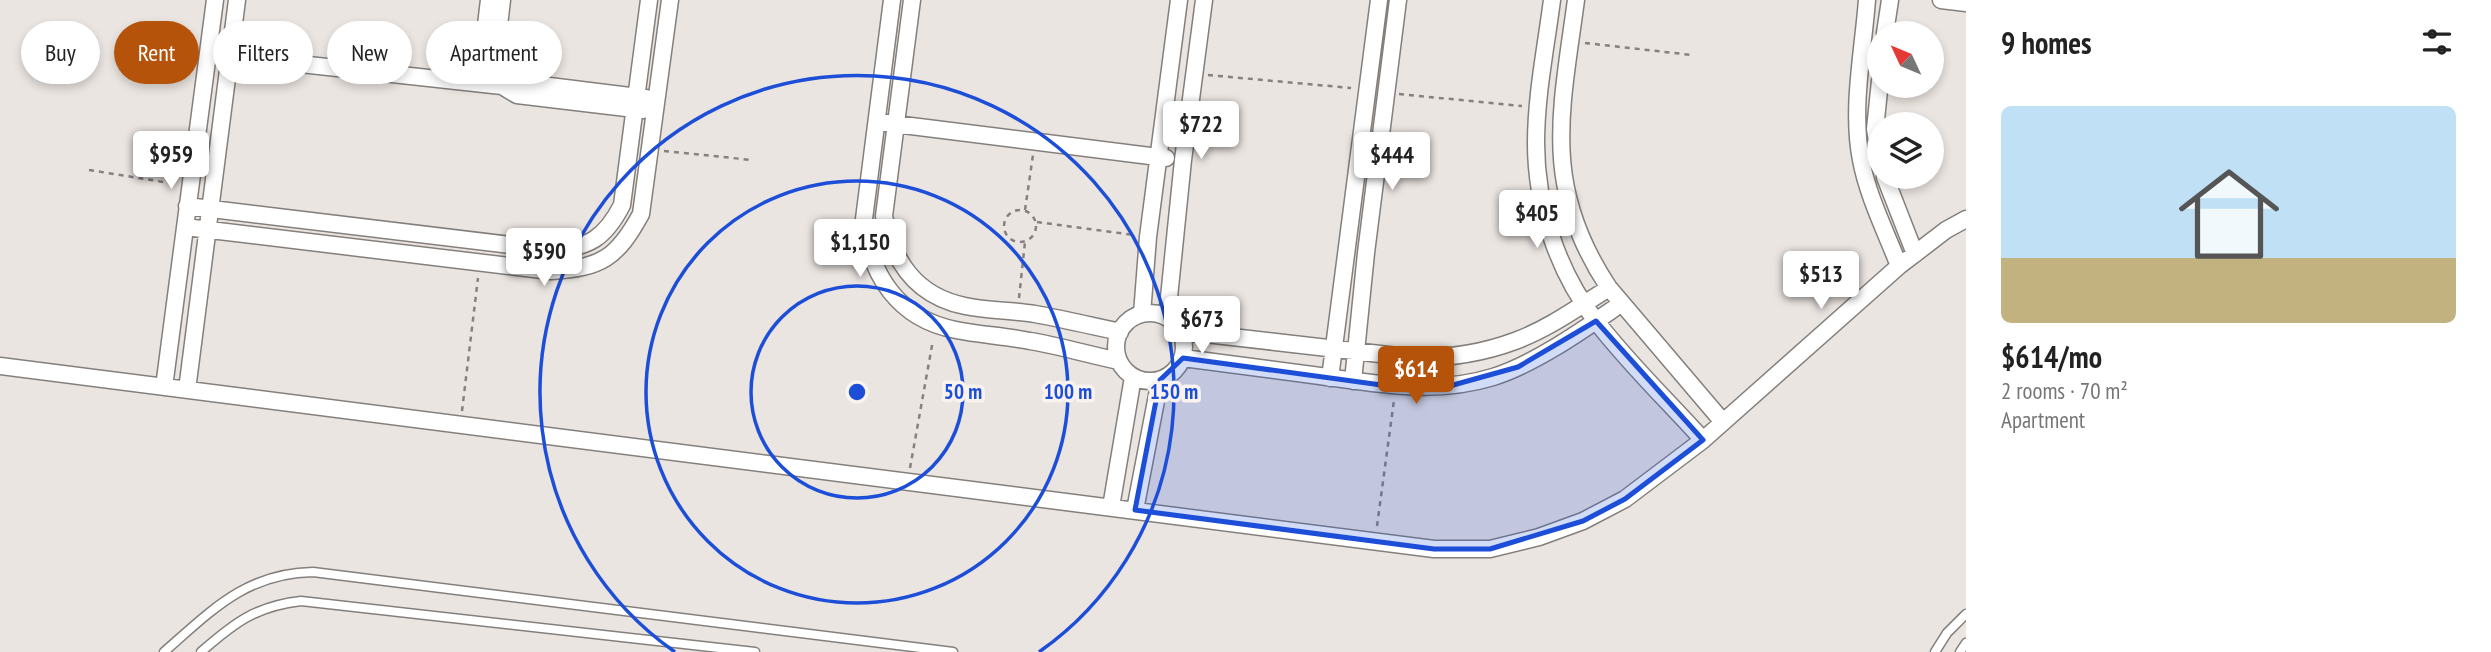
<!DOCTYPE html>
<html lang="en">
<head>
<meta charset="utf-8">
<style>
	:root { --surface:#fff; --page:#f6f6f6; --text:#222; --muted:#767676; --accent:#b45309 }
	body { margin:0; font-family:"PT Sans Narrow",sans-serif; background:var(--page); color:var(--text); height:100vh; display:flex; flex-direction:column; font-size:26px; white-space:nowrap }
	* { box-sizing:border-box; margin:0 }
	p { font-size:23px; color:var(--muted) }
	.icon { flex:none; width:38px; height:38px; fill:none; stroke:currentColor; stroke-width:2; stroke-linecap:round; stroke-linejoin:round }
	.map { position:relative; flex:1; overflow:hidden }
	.panel { display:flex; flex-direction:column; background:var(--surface); width:525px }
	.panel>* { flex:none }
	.guide { position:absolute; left:21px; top:21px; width:665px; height:63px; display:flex; gap:14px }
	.needle { width:46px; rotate:314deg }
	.fabs { position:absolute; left:1867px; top:21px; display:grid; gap:14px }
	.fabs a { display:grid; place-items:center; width:77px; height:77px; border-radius:50%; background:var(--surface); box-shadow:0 4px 10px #0003; font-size:35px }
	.price { position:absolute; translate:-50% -60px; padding:0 16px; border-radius:7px; background:#fff; color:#222; font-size:23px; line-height:46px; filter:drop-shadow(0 2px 4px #0008) }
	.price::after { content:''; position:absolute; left:50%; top:42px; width:21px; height:16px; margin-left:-10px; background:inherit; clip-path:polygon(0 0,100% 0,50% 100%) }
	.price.active { background:var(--accent); color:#fff }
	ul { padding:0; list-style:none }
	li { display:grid; align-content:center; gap:14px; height:371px; padding:0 35px }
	li span { display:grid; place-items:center; height:217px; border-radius:10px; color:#555 }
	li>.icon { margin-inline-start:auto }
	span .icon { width:126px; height:126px; fill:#fffc; stroke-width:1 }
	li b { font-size:30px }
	h2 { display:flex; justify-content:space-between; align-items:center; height:84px; padding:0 35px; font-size:30px }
	.chip { padding:0 24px; border-radius:32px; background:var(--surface); box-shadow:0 4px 10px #0003; font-size:24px; line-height:63px }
	.chip.active { background:var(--accent); color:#fff }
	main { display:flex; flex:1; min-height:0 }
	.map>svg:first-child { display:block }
</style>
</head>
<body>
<main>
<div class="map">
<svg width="1966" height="652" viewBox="0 0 1966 652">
	<rect width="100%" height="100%" fill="#ebe5e1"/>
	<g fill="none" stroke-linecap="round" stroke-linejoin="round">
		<g stroke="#847f7b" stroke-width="11">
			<path id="service" d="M164,652C211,611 246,573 313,572L953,652
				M201,652C234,623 256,606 301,601L755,652
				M1935,652L1947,633L1966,614
				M1960,652L1966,643"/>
		</g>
		<g stroke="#847f7b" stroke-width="19">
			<path id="minor" d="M892,0L864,219C869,274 898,319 956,330C980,335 1006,336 1030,341C1060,346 1090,355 1119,361
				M912,0L884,216C893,262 916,296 965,306C988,311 1012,310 1035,314C1063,319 1092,326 1120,332
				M1552,0C1546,47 1536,95 1536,143C1536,205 1557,271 1596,321C1628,363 1667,400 1703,440
				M1576,0C1561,112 1541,186 1609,288L1723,422
				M1867,0C1863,52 1851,109 1861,160C1868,197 1886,232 1899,266
				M1941,0L1966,3
				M1885,33L1890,0
				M208,54L502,86L517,82L646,98
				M1880,81L1875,129L1880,160
				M479,83L489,0
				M492,85L502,0
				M502,86L517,95L643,110
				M887,123L1166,158
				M1885,177L1915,254
				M187,206L552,250C589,248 605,238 622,205L649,0
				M185,227L551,271C601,268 617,258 641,214L670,0
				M1116 347a34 34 0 1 1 68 0a34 34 0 1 1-68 0Z
				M1142,314L1148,237L1179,0
				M1167,317L1183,160L1204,0
				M1180,331L1415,358C1449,358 1483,353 1515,341C1548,329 1580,306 1609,288
				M1183,358C1228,364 1274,370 1320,376C1378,384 1435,395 1493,377C1537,363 1584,329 1622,303
				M0,366L1434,549H1490L1539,537L1583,521L1625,499L1703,440L1899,266L1946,230L1966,219
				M1330,378L1379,0
				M1353,381L1366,253L1398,0
				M164,387L215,0
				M187,390L237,0
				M1111,507L1133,377
				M1135,510L1160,380"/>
		</g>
		<path stroke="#85817f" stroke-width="2.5" stroke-dasharray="5 5" stroke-linecap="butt" d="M1585,43L1692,55
			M1208,75L1351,88
			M1399,94L1522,106
			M664,151L752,160
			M89,170L176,184
			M1004 226a16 16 0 1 1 32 0a16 16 0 1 1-32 0Z
			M1025,210L1033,155
			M1037,222L1134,235
			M1019,298L1025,242
			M462,411L478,278
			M910,468L933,340
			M1377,526L1394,400"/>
		<use href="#service" stroke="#fff" stroke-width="8"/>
		<use href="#minor" stroke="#fff" stroke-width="16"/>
	</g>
	<path fill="#1d4ed8" fill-opacity="0.2" stroke="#1d4ed8" stroke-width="5" stroke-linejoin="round" d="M1596,321L1703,440L1625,499L1583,521L1490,549H1434L1135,510L1160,380L1183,358L1396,387H1446L1518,367Z"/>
	<g fill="none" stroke="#1d4ed8" stroke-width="3.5">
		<circle cx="857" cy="392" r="106"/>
		<circle cx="857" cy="392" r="211"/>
		<path d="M675 652A317 317 0 1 1 1039 652"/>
	</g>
	<circle cx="857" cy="392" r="10" fill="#1d4ed8" stroke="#f9f2ee" stroke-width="3.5"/>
	<g font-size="21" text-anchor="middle" font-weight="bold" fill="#1d4ed8" stroke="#f9f2ee" stroke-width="7" stroke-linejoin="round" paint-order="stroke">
		<text x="963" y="399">50 m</text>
		<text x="1068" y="399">100 m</text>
		<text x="1174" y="399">150 m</text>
	</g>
</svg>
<div class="fabs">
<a><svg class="needle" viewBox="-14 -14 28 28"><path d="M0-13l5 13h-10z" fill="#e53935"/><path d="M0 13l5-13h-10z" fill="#767676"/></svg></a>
<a><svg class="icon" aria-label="layers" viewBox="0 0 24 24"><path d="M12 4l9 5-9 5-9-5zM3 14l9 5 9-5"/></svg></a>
</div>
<b class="price" style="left:1201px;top:161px">$722</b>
<b class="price" style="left:171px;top:191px">$959</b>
<b class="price" style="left:1392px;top:192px">$444</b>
<b class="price" style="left:1537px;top:250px">$405</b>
<b class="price" style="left:860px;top:279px">$1,150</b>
<b class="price" style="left:544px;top:288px">$590</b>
<b class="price" style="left:1821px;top:311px">$513</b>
<b class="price" style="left:1202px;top:356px">$673</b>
<b class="price active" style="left:1416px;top:406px">$614</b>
<div class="guide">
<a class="chip">Buy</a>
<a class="chip active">Rent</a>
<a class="chip">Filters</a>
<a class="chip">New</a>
<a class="chip">Apartment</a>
</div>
</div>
<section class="panel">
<h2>9 homes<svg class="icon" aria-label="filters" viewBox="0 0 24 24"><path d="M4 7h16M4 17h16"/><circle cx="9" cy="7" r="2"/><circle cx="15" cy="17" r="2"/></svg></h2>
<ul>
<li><span style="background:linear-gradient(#bfe0f5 70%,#c2b280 0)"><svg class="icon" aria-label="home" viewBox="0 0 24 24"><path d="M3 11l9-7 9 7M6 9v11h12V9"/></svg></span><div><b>$614/mo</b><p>2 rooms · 70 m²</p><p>Apartment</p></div></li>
</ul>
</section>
</main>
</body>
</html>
